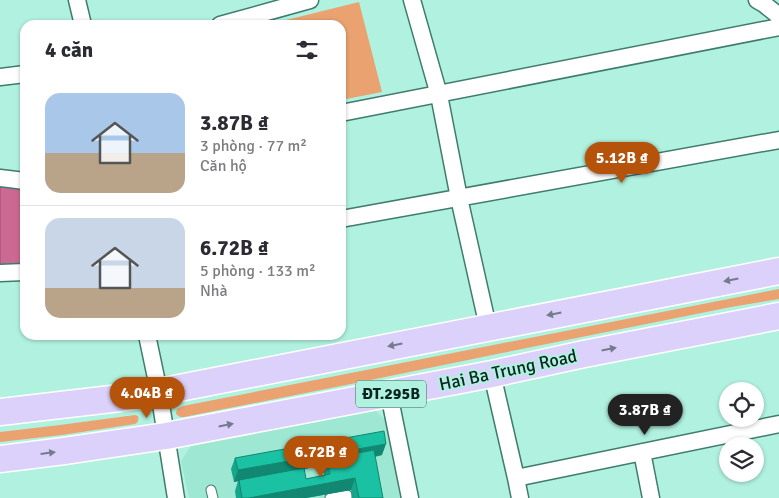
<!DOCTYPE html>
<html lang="vi">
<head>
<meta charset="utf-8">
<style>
	:root { --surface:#fff; --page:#f7f7f7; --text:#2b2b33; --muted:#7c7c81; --line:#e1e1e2; --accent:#b45309 }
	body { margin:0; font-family:Signika,sans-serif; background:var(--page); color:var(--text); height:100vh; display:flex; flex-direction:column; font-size:19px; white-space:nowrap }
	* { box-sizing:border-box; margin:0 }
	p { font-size:16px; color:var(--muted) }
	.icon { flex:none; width:28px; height:28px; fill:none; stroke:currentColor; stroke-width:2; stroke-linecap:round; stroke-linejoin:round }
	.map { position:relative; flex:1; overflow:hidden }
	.details { position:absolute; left:20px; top:20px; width:326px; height:320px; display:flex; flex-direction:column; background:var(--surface); border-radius:15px; box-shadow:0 1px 4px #0004 }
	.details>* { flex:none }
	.fabs { position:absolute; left:719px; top:382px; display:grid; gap:10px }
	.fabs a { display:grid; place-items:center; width:45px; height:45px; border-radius:50%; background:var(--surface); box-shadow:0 1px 4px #0004; font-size:25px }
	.price { position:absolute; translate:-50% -42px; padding:0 11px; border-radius:18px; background:var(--accent); color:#fff; font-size:16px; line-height:32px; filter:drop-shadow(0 1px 2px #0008) }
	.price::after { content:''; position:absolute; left:50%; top:30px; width:15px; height:11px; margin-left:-8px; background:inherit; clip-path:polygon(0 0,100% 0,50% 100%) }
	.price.on { background:#222; color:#fff }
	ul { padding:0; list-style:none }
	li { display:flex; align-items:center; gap:15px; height:125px; padding:0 25px }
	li+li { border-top:1px solid var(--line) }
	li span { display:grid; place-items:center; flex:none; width:140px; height:100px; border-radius:15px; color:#555 }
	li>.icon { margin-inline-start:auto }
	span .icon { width:60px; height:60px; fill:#fffc; stroke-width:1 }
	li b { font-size:21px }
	h2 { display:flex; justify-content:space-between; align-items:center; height:60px; padding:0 25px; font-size:21px }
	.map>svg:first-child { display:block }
</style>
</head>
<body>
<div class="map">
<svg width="779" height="498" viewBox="0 0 779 498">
	<rect width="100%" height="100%" fill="#b1f1df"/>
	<path fill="#9ee8d3" d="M374,409L387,422L400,498H189L181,461L191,446Z"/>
	<path fill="#eaa270" d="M359,2L382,92L341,100V25H266Z
		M779,289V299L731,307L497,354L356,383L184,417H180L176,414L177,409L183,406Z
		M135,415L138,416C139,420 138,422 135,424L62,435L0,442V432L60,425Z"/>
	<path fill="#cc6992" stroke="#92556f" d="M0,186L25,190V268H0Z"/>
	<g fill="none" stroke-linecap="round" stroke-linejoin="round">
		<g stroke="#3f7c6d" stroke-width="11">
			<path id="service" d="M211,490L213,498
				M330,498L347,495V498"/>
		</g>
		<g stroke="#3f7c6d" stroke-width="19">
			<path id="minor" d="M77,0L83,25
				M412,0L439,95L459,198L488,327
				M757,0L764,4L779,16
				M220,25L310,0
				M0,77L25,74
				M341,113L779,27
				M0,178L25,181
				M341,219L779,140
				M0,273L25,272
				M147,335L159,392L176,498
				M492,374L516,478L520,498
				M389,394L410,498
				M642,452L651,498
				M516,478L779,424"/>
		</g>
		<g stroke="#fff" stroke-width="29">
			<path id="primary" d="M0,412L120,398L159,392L779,271
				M0,459L64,451L166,436L492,374L584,354L779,316"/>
		</g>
		<use href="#service" stroke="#fff" stroke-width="9"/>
		<use href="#minor" stroke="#fff" stroke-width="16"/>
		<use href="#primary" stroke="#dcd1fa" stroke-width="26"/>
	</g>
	<path fill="#16a68b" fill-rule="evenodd" d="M382,455L375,457L383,498H352L351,490L306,498H236L235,491L238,481L234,482L231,469L235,458ZM325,465L323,470L324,475L306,479L304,469Z"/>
	<path fill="#128771" d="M386,444L382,455L328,465L327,459L325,465L234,482L238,470Z
		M355,478L351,490L306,498H249Z"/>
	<path fill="#1ac1a2" stroke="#128771" d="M384,431L386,444L238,470L235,458Z
		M374,450L383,498H359L355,478L249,498H242L239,480L304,468L306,479L330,474L327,459Z"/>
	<defs><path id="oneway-solid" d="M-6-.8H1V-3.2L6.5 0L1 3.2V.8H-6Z" transform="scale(1.25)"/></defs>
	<g fill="#737b8c">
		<use href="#oneway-solid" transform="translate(731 280) rotate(169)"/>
		<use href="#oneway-solid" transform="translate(554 314) rotate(169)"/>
		<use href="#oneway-solid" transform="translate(395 345) rotate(169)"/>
		<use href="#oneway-solid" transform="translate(609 349) rotate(-11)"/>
		<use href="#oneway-solid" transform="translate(226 425) rotate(-11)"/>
		<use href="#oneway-solid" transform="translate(48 453) rotate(-7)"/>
	</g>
	<g text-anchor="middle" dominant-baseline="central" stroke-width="4" stroke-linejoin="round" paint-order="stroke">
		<rect fill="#b1f1df" stroke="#3c6258" stroke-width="1" x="356" y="380.5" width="70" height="27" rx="4"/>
		<g font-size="16" font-weight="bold" fill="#0a251e">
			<text x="391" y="394">ĐT.295B</text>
		</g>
		<g font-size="18" fill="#0a251e" stroke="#b1f1df">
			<text transform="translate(508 370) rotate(-12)">Hai Ba Trung Road</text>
		</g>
	</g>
</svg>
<div class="fabs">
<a><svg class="icon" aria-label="locate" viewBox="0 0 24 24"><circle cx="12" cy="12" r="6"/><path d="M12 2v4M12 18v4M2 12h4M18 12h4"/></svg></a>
<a><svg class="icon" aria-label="layers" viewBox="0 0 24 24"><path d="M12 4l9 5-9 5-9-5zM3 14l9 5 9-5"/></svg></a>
</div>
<b class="price" style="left:622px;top:184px">5.12B ₫</b>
<b class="price" style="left:147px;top:419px">4.04B ₫</b>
<b class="price on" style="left:645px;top:436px">3.87B ₫</b>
<b class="price" style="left:321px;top:478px">6.72B ₫</b>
<section class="details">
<h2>4 căn<svg class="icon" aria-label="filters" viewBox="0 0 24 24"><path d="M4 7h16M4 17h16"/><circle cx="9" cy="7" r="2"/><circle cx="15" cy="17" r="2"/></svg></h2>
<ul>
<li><span style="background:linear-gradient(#a9c7e8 60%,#b9a48a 0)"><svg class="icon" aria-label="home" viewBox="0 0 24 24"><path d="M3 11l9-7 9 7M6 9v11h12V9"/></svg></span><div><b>3.87B ₫</b><p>3 phòng · 77 m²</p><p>Căn hộ</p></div></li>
<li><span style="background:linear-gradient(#c9d6e8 70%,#b9a48a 0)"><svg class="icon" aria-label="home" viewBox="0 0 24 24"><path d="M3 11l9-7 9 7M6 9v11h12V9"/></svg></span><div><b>6.72B ₫</b><p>5 phòng · 133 m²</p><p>Nhà</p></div></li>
</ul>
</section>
</div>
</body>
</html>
